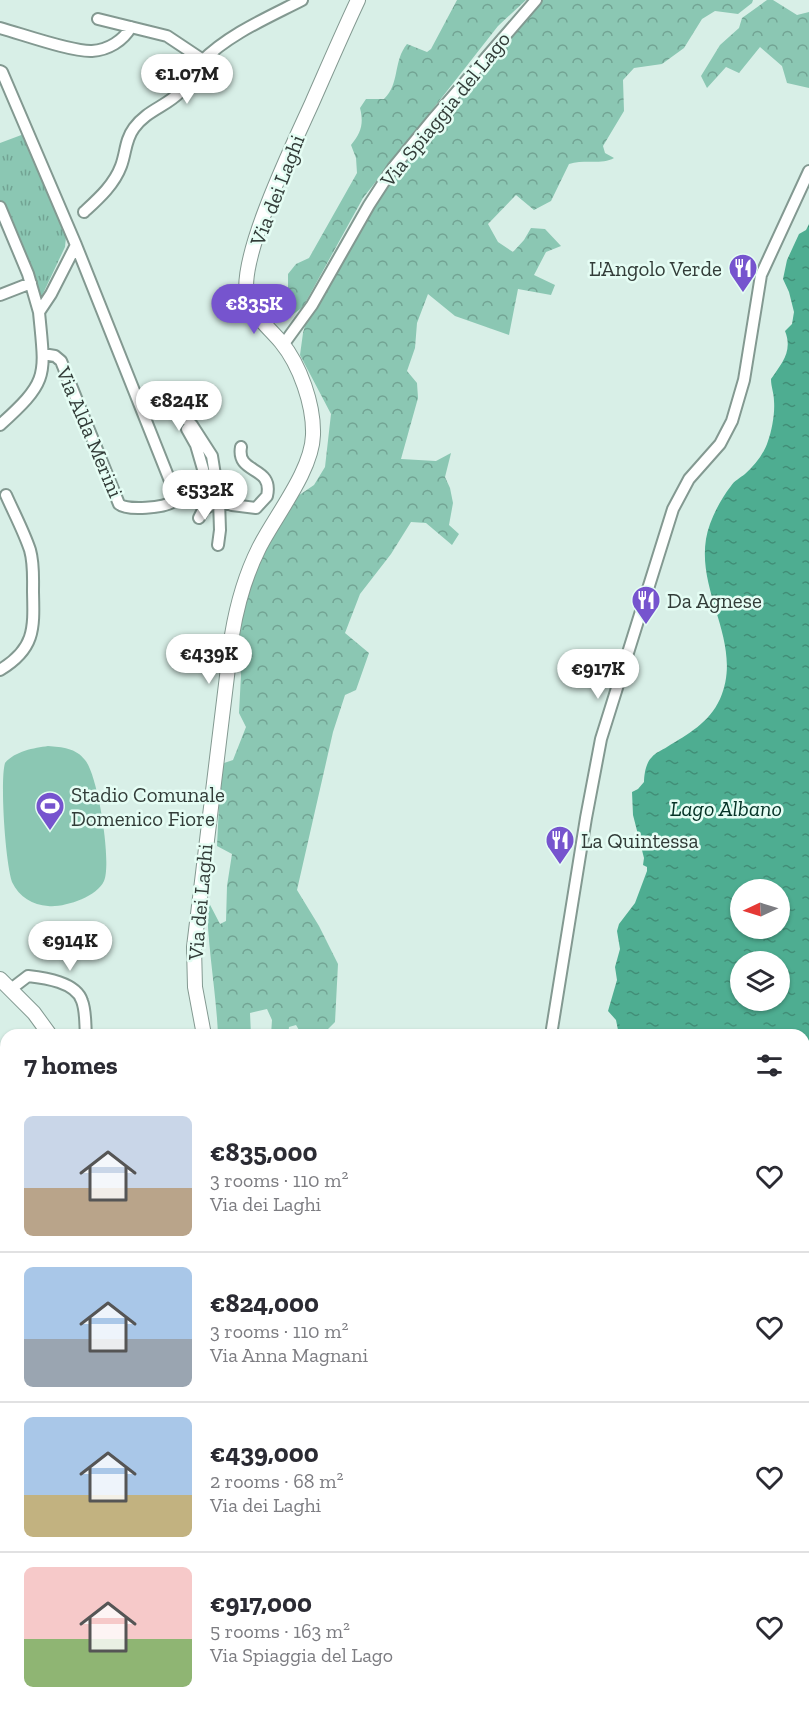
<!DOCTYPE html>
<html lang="en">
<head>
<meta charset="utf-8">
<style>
	:root { --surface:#fff; --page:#f7f7f7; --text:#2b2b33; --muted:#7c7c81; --line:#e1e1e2; --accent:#7654ce }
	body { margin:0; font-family:"Zilla Slab",serif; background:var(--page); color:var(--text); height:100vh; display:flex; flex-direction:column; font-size:22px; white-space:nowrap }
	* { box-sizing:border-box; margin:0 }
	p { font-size:20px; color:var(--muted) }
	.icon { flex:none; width:33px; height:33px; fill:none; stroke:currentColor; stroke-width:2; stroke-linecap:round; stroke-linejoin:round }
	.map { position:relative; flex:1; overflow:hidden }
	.side { position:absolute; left:0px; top:1029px; width:810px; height:686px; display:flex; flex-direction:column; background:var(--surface); border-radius:18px 18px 0 0; box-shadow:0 2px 4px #0004 }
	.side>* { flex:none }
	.needle { width:39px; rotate:266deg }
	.fabs { position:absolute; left:730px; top:879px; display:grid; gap:12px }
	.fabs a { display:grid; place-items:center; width:60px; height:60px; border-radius:50%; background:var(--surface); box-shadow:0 2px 4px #0004; font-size:30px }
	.price { position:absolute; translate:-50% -51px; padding:0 14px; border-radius:21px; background:#fff; color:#222; font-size:20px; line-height:39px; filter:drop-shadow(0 2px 3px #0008) }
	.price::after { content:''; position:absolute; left:50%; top:36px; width:18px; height:14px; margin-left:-9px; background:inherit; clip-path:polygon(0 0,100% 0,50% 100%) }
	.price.current { background:var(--accent); color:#fff }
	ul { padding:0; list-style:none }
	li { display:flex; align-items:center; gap:18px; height:150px; padding:0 24px }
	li+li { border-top:2px solid var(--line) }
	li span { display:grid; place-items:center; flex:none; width:168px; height:120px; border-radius:9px; color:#555 }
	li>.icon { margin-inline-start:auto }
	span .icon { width:72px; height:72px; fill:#fffc; stroke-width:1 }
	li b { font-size:26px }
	h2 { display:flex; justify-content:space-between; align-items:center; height:72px; padding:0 24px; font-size:26px }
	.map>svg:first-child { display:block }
</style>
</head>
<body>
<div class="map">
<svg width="809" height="1714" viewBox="0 0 809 1714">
	<defs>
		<pattern id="grass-tufts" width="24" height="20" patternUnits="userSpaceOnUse" patternTransform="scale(1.5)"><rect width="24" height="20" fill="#8bc7b3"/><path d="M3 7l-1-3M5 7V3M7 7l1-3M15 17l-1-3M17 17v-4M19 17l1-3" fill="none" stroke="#72a393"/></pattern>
		<pattern id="forest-crowns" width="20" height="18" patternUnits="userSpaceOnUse" patternTransform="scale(1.5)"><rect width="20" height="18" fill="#8bc7b3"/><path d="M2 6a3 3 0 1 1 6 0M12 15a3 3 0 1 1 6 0" fill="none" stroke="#72a393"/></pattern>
		<pattern id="water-ripples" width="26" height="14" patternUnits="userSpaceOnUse" patternTransform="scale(1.5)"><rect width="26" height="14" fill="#4ead91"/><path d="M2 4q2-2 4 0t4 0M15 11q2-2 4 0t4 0" fill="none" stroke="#418e77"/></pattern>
	</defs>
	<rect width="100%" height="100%" fill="#d8efe7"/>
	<path fill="url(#grass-tufts)" d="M24,134L66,237L65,247L40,300L0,200V143Z"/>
	<path fill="url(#forest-crowns)" d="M457,0H526L498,26L363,198L303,307L288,318L278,321L265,313L255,301L261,298L279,304L285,300L288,288V274L296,264L309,258L357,173L356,158L351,145C361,133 364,124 360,108L366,99H384C400,84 393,61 407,44L427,52L431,49Z
		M541,0H753L752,3L738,14L715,11L702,19L684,48L662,64L634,68L623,80L624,111L603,146L605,153L614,158C602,165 585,159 569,164L551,201L534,210L516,195L488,224L498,242L513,252L524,240L531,228L545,229L561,246L546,252L534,275L555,285L551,295L518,289L509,335L455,316L428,294L417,323L415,348L407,371L417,383L418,398L401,459L436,461L451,453L445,477L450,488L453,503L449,525L459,534L452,545L426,523L411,522L391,554L360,594L345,633L369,653L356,690L345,695L333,732L297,890L319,926L338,964L335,1022L322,1035H302L296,1025L289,1027L288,1035H271L272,1020L267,1009L250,1013L251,1035H218C216,989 207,945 207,899L220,924L226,921L227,886L232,854L217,846L221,764L233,760L246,727L239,713L241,675L238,648L242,617L250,579L289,502L314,485L325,467L331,414L300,355L303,333L308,314L371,206L460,95Z
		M767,0H773L797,15L809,12V88L787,83L782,66L760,47L739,73L726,67L707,88L701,76L720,45L739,28L742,18Z
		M0,1103H6V1702L0,1701Z
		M164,1708H322V1709L320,1714H163Z"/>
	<path fill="#8bc7b3" d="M48,746C62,747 76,748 85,760C98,775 112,863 104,881C97,897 63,908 48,906C33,905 19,897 12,882C5,860 0,780 5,763C15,751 34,748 48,746Z"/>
	<path fill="url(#water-ripples)" fill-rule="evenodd" d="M809,224V1328L804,1324V1035H619L616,1020L608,1011L617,980L615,967L620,949L617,931L619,924L635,903L647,871V867L643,865L644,858L633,815L632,792L638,789L644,782C644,775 646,762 652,757C655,753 662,750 667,747C688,734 709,723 720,699C744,644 697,595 706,539C709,521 720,500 731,486C734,481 740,478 745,474C755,465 764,454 768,441C772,430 775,413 774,401C774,393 771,387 771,379C782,363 793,351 785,331L792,324L794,312L789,292L783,279L787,260L799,234L806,230ZM741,890H780V928H741ZM741,962H780V1000H741Z"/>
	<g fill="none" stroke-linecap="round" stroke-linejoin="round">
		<g stroke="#839991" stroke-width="14">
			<path id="minor" d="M98,19L167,36L203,60
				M0,28C22,34 72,52 92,51C108,50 123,41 131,27
				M0,71L2,72L76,245
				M0,207L28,274L39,312
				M84,212C98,199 114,185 121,166C126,153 125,140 134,128C147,110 167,106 180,92C189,83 192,71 201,62C229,34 267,18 302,0
				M0,295L31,283
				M283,345L312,305L369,205L393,168L434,118L536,0
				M140,404L170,407L179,412L192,425L212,456L219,500L232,505L256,508L267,496C274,465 236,475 241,447
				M0,425C50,380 45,376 39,312L51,294L76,245L174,491V501C165,508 127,511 119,504L61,361L55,356L43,354
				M187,429L196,445L212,500
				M199,518L203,510L219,500
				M218,545L220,530L219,500
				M0,670C35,649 34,629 33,592C33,578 34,564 30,550C24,532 14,513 6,495
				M11,989L28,976C45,978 76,982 82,1001C86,1011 85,1025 86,1035
				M551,1035L586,818L601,739L673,509L689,479L720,444L732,421L744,380L761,275L809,171
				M804,1463L809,1466"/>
		</g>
		<g stroke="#839991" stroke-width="16">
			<path id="major" d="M0,979L34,1013L50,1035
				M204,1035L195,987L194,947L232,635C237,605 245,576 259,548C275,516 312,471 313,435C314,405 300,365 281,342C270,329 254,316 248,299C235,263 295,141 312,103C327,69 342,34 358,0
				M0,1099H6
				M496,1708L502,1714"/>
		</g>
		<use href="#minor" stroke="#fff" stroke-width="10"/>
		<use href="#major" stroke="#fff" stroke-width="14"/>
		<path stroke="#515e59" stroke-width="2" d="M660,1708L668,1714"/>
	</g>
	<defs>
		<g id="restaurant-pin" transform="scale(1.5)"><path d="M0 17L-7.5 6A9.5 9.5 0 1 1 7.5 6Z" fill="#7654ce" stroke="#e5fdf4"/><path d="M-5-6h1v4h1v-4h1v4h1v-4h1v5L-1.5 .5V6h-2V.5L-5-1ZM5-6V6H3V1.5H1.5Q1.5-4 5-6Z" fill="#fff"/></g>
		<g id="stadium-pin" transform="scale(1.5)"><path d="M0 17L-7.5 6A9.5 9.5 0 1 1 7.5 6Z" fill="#7654ce" stroke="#e5fdf4"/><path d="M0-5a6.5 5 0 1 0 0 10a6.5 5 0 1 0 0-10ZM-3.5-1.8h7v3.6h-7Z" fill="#fff"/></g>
	</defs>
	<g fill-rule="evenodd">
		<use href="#restaurant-pin" x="743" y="268"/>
		<use href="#restaurant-pin" x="646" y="600"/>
		<use href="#stadium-pin" x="50" y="806"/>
		<use href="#restaurant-pin" x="560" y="840"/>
	</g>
	<g text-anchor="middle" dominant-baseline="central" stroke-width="5" stroke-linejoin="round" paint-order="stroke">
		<g font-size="21" fill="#323c38" stroke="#e5fdf4">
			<text transform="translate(445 109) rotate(-51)">Via Spiaggia del Lago</text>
			<text transform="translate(277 190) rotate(-69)">Via dei Laghi</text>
			<text transform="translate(90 432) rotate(67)">Via Alda Merini</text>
			<text transform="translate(200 902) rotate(-85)">Via dei Laghi</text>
		</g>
		<g font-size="21" fill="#323c38" stroke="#e5fdf4" text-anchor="start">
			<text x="722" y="268" text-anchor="end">L'Angolo Verde</text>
			<text x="667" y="600">Da Agnese</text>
			<text x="71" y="794">Stadio Comunale<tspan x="71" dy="24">Domenico Fiore</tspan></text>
			<text x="581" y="840">La Quintessa</text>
		</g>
		<g font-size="22" font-style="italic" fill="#053226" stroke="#e5fdf4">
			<text x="726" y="808">Lago Albano</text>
		</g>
	</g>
</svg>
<div class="fabs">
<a><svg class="needle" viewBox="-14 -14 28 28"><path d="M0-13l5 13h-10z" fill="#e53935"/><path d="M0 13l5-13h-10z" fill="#7c7c81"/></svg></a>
<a><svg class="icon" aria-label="layers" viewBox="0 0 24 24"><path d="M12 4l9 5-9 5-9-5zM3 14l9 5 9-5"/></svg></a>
</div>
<b class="price" style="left:187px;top:105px">€1.07M</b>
<b class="price current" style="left:254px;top:335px">€835K</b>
<b class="price" style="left:179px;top:432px">€824K</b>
<b class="price" style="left:205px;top:521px">€532K</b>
<b class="price" style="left:209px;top:685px">€439K</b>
<b class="price" style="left:598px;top:700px">€917K</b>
<b class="price" style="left:70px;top:972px">€914K</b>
<section class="side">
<h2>7 homes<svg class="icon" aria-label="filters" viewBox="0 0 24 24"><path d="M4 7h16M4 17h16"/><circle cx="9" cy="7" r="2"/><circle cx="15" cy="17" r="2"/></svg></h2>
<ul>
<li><span style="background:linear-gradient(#c9d6e8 60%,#b9a48a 0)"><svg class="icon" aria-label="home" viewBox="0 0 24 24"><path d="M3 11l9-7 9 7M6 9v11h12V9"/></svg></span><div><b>€835,000</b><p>3 rooms · 110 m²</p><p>Via dei Laghi</p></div><svg class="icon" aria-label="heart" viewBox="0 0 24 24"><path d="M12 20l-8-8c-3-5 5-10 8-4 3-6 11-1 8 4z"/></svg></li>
<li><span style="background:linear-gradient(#a9c7e8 60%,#9aa5b1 0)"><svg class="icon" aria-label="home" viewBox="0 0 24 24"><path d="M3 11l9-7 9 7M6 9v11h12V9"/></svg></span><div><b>€824,000</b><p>3 rooms · 110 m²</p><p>Via Anna Magnani</p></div><svg class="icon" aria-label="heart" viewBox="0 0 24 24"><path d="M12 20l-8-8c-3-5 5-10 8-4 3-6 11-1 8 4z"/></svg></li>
<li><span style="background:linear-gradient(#a9c7e8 65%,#c2b280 0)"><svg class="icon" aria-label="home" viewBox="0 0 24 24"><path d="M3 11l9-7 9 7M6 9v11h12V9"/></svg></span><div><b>€439,000</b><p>2 rooms · 68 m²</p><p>Via dei Laghi</p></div><svg class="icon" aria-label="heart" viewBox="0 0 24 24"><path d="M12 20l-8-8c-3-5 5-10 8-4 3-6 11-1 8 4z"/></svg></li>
<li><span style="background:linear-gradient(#f6c9c9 60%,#8fb573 0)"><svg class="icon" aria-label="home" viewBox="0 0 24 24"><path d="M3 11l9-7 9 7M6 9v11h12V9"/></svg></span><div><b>€917,000</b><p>5 rooms · 163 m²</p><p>Via Spiaggia del Lago</p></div><svg class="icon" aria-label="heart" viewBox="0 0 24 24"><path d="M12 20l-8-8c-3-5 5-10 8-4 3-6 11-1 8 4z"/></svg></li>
</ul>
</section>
</div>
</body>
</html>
